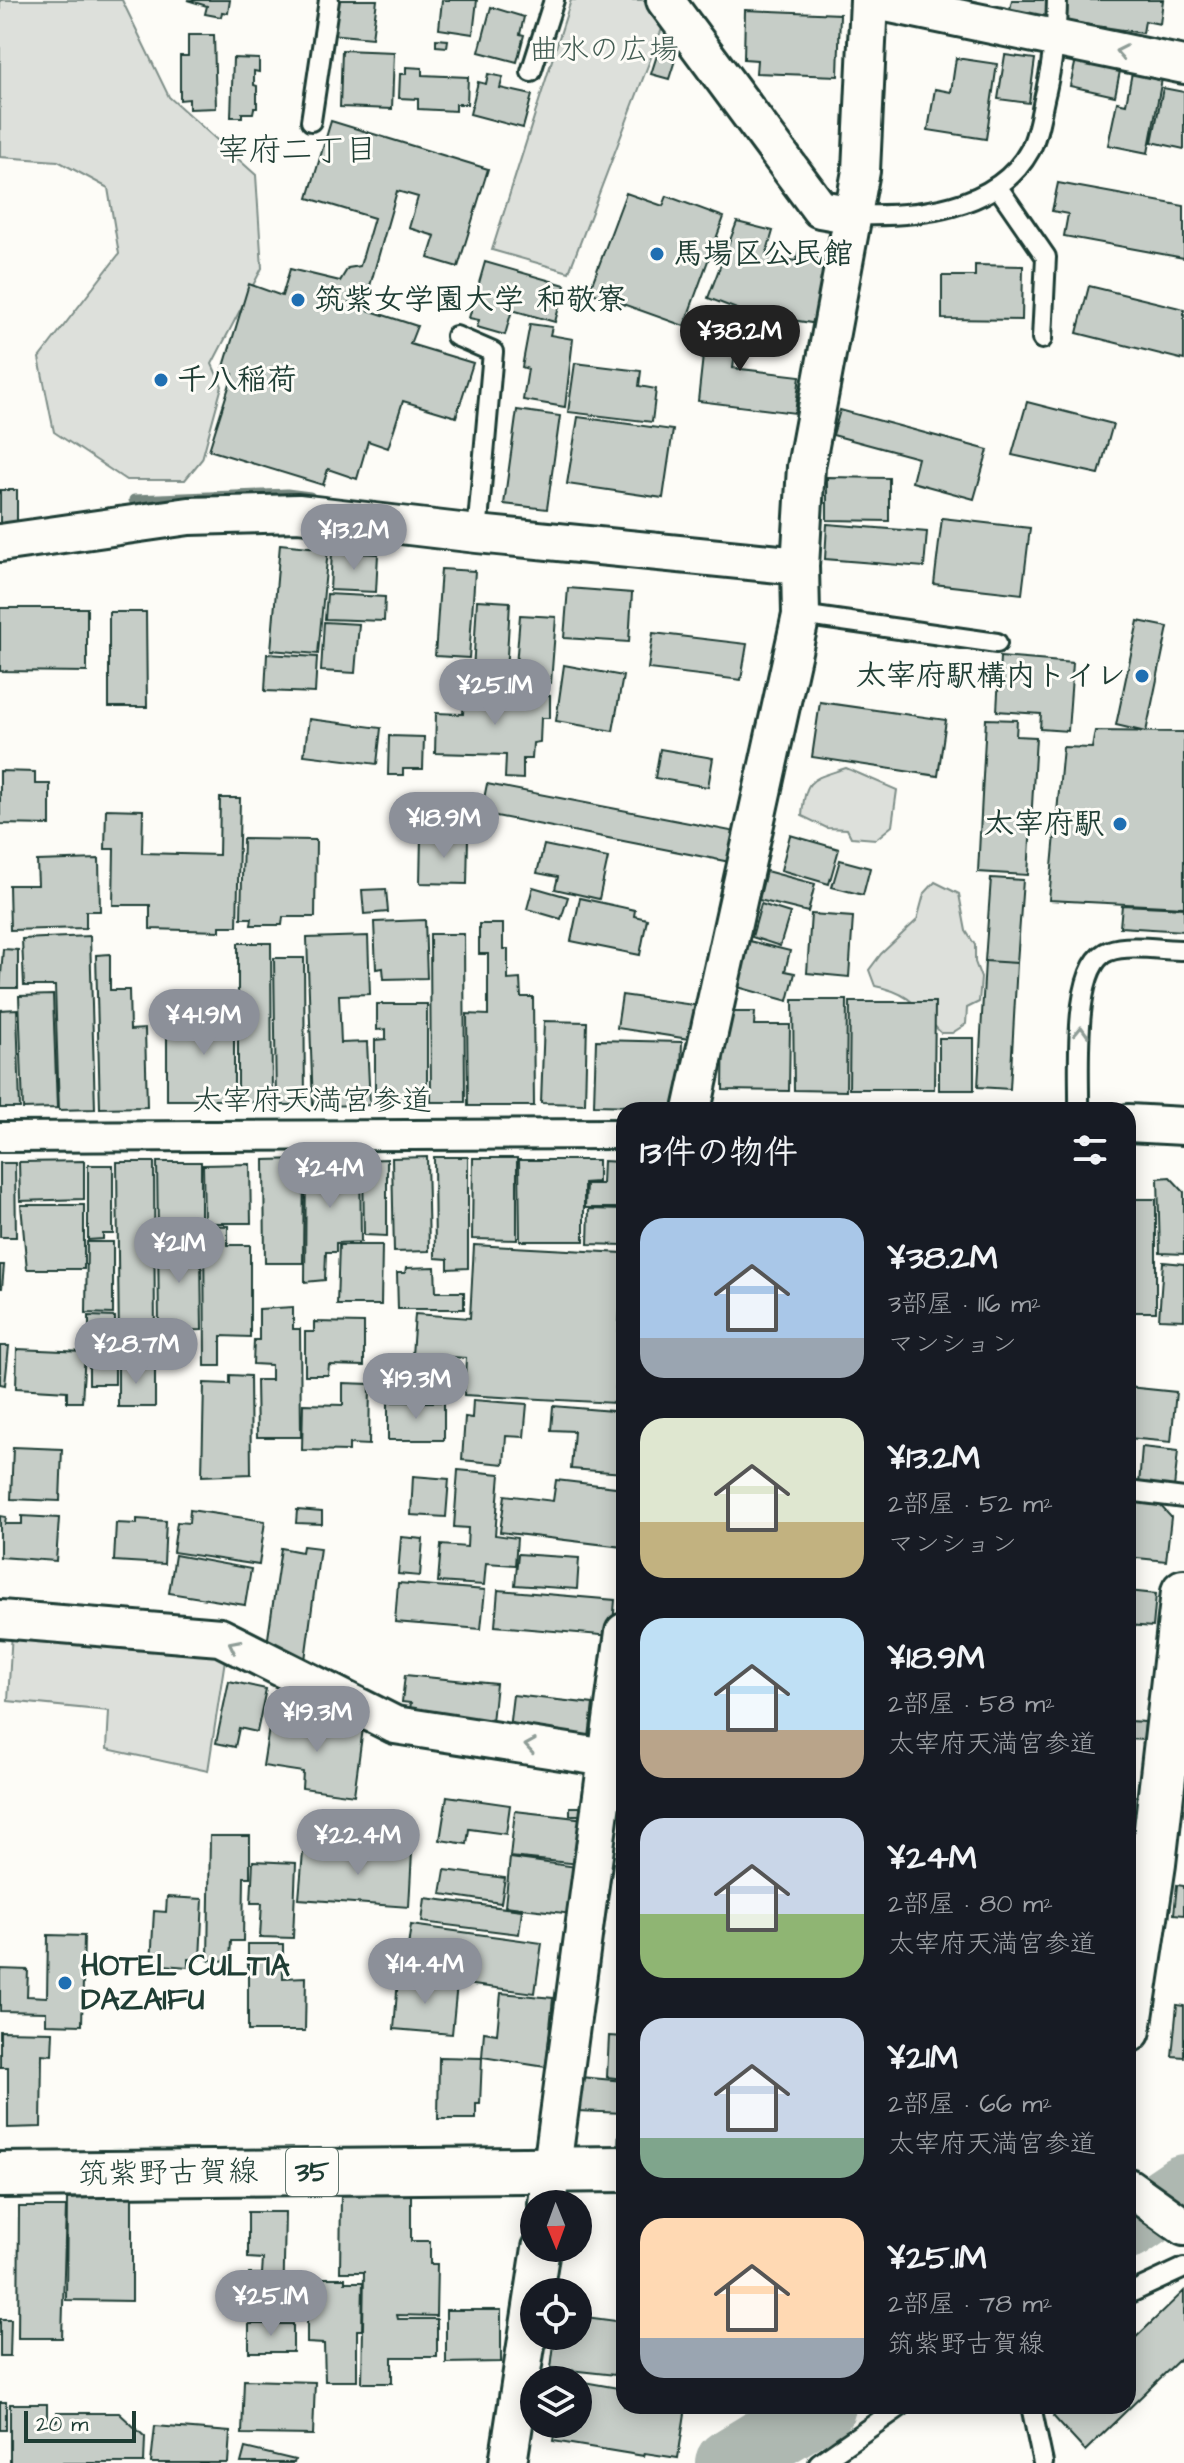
<!DOCTYPE html>
<html lang="ja">
<head>
<meta charset="utf-8">
<style>
	:root { --surface:#171b24; --page:#20242c; --text:#f1f3f6; --muted:#9ea1a6; --accent:#8c9099 }
	body { margin:0; font-family:"Architects Daughter","Klee One",sans-serif; background:var(--page); color:var(--text); height:100vh; display:flex; flex-direction:column; font-size:30px; white-space:nowrap }
	* { box-sizing:border-box; margin:0 }
	p { font-size:26px; color:var(--muted) }
	.icon { flex:none; width:44px; height:44px; fill:none; stroke:currentColor; stroke-width:2; stroke-linecap:round; stroke-linejoin:round }
	.map { position:relative; flex:1; overflow:hidden }
	.sheet { position:absolute; left:616px; top:1102px; width:520px; height:1312px; display:flex; flex-direction:column; background:var(--surface); border-radius:24px; box-shadow:0 4px 20px #0003 }
	.sheet>* { flex:none }
	.needle { width:52px; rotate:179deg }
	.fabs { position:absolute; left:520px; top:2190px; display:grid; gap:16px }
	.fabs a { display:grid; place-items:center; width:72px; height:72px; border-radius:50%; background:var(--surface); box-shadow:0 4px 20px #0003; font-size:40px }
	.scale { position:absolute; left:24px; bottom:20px; width:112px; box-sizing:border-box; padding-left:8px; border:4px solid #1f3d34; border-top:0; font-size:22px; line-height:28px; white-space:nowrap; color:#1f3d34; -webkit-text-stroke:6px #fdfcf7; paint-order:stroke }
	.price { position:absolute; translate:-50% -68px; padding:0 18px; border-radius:28px; background:var(--accent); color:#fff; font-size:26px; line-height:52px; filter:drop-shadow(0 2px 4px #0008) }
	.price::after { content:''; position:absolute; left:50%; top:48px; width:24px; height:18px; margin-left:-12px; background:inherit; clip-path:polygon(0 0,100% 0,50% 100%) }
	.price.active { background:#222; color:#fff }
	ul { padding:0; list-style:none }
	li { display:flex; align-items:center; gap:24px; height:200px; padding:0 24px }
	li span { display:grid; place-items:center; flex:none; width:224px; height:160px; border-radius:24px; color:#555 }
	li>.icon { margin-inline-start:auto }
	span .icon { width:96px; height:96px; fill:#fffc; stroke-width:1 }
	li b { font-size:34px }
	h2 { display:flex; justify-content:space-between; align-items:center; height:96px; padding:0 24px; font-size:34px }
	.map>svg:first-child { display:block }
</style>
</head>
<body>
<div class="map">
<svg width="1184" height="2463" viewBox="0 0 1184 2463">
	<rect width="100%" height="100%" fill="#fdfcf7"/>
	<filter id="ink" filterUnits="userSpaceOnUse"><feTurbulence type="fractalNoise" baseFrequency=".0125" numOctaves="2"/><feDisplacementMap in="SourceGraphic" scale="16" xChannelSelector="R" yChannelSelector="G"/><feConvolveMatrix kernelMatrix="1 2 1 2 8 2 1 2 1" color-interpolation-filters="sRGB"/></filter>
	<g filter="url(#ink)">
		<path fill="#dde0db" stroke="#7e8e88" stroke-width="2" d="M0,0H122L169,97L256,175L262,268L212,364L222,386L202,459L185,480H126L54,432L39,358L119,254L108,188L58,161L0,157Z
			M571,0H644L663,26L569,272L492,250Z
			M846,768L897,790L892,826L876,839L851,837L847,829L827,828L802,816C805,777 811,780 846,768Z
			M935,882L959,894L966,931L975,945V962L981,978L979,1002L967,1008L966,1024L952,1033H941C917,1007 911,993 875,986L869,970L881,954L917,920L924,894Z
			M12,1631L226,1653L208,1771L107,1749L109,1711L8,1701Z"/>
		<g fill="none" stroke-linecap="round" stroke-linejoin="round">
			<path stroke="#75877f" stroke-width="11" d="M134,500L287,494L310,497"/>
			<path stroke="#aeb8b1" stroke-width="68" d="M1128,2226L1184,2188
				M729,2463L822,2406"/>
		</g>
		<path fill="#c6cdc7" stroke="#1f3d34" stroke-width="2" d="M187,0H230L228,13L222,12L221,17L205,14L207,6Z
			M338,0H377L372,38L329,34Z
			M442,0H477L473,34L439,29Z
			M1012,0H1047L1046,21L1009,14Z
			M1067,0H1163L1160,24L1145,21L1143,33L1064,21Z
			M491,7L524,17L520,34L524,35L517,62L479,52Z
			M745,10L840,14L838,76L756,73L757,60L744,59Z
			M188,35H214L216,108L189,109V99L180,100V56H188Z
			M436,39L448,40L447,47L436,46Z
			M342,50L394,52L392,109L340,107Z
			M658,52L676,57L669,79L651,74Z
			M1005,55L1035,59L1029,103L998,99Z
			M1077,55L1121,66L1115,96L1070,86Z
			M233,58L259,59V72L254,71V85L257,86V108H254L253,113H242V117H231Z
			M956,58L997,64L986,139L928,130L935,89L951,92Z
			M1134,62L1164,68L1148,153L1108,145L1117,102L1126,104Z
			M406,67L422,68V75L468,77L467,104H456V111L418,109V99L399,98L400,74H406Z
			M488,74L503,77L500,88L532,95L523,128L470,114L478,82L486,84Z
			M1163,88L1184,92V149L1152,142Z
			M331,121L488,169L458,267L428,258L435,236L409,228L418,197L397,191L370,286L356,289L349,304L417,326L410,344L473,363L456,417L403,401L388,448L368,441L357,479L328,469L323,485L209,450L233,374L223,370L249,284L282,296L290,269L340,281L348,268L360,266L374,218L308,198Z
			M1058,183L1184,206V258L1064,236L1068,214L1052,211Z
			M626,193L663,206L667,196L724,217L684,326L589,292Z
			M737,222L773,231L766,255L796,261L799,250L812,253L827,269L818,324L747,313L708,298Z
			M485,262L565,285L555,322L512,310L505,335L477,327L479,320L469,318Z
			M975,265L1023,266L1022,320L942,319V276H975Z
			M1089,286L1184,309V360L1077,333Z
			M708,311L739,315L733,368L800,376L795,413L698,401Z
			M530,324L552,327L550,335L573,339L565,407L523,400L528,369L522,367Z
			M575,363L641,371L639,386L656,389L652,422L568,412Z
			M1027,402L1113,424L1099,474L1012,455Z
			M517,410L560,416L547,509L504,504Z
			M840,410L988,450L974,499L912,482L918,458L833,435Z
			M578,417L673,430L663,498L567,484Z
			M827,477L889,478V521L827,520Z
			M0,490H17V523H0Z
			M942,518L1030,528L1022,594L934,584Z
			M827,524L927,532L924,567L825,559Z
			M280,544L328,549L318,654L271,650Z
			M332,552L378,554L376,592L330,590Z
			M441,569L475,571L469,658L435,656Z
			M568,588L632,593L629,642L564,638Z
			M327,594L385,597L384,621L325,619Z
			M477,600L510,602L506,674L473,672Z
			M0,608H87V672L0,671Z
			M109,612H146L147,707H109Z
			M520,615L556,617L551,683L515,679Z
			M1138,621L1168,627L1146,732L1116,725Z
			M324,622L359,624L355,673L321,671Z
			M653,633L747,644L741,680L648,669Z
			M267,654L317,657L315,693L265,691Z
			M1000,657L1073,663L1068,731L1040,729L1041,714L997,711Z
			M564,665L623,676L613,731L556,721Z
			M492,687L523,688V694L550,696V718H541L540,742L533,743L532,759H523V779L505,778L506,755L435,753L436,713L463,714L464,692L492,694Z
			M820,702L946,720L938,776L812,757Z
			M309,719L381,728L377,764L304,755Z
			M986,719L1017,720L1016,736L1036,737L1028,875L978,872Z
			M1095,731L1184,732V907L1049,900L1063,747L1092,748Z
			M389,736L424,737L423,769H403V775H388Z
			M660,749L713,758L708,787L655,778Z
			M0,771L35,772V784H50V825L0,824Z
			M487,784L741,833L735,863L481,813Z
			M220,798H240L237,926H220V931L150,929V905H113L114,849H105L106,809L143,810L142,853L219,855Z
			M790,835L839,849L829,884L781,870Z
			M421,836L468,837L467,884L420,883Z
			M243,839L316,840L315,917H283L282,925H251L252,918H241Z
			M544,845L608,858L599,899L555,889L558,877L537,873Z
			M99,859L100,911H86V928L10,930L9,885H38L37,861Z
			M840,860L870,868L863,895L832,887Z
			M766,871L815,884L808,912L759,900Z
			M991,878L1023,880L1017,963L985,961Z
			M533,887L568,897L561,919L527,909Z
			M386,889L388,912L364,914L362,890Z
			M580,898L635,910L634,916L647,919L640,955L571,941Z
			M761,904L790,913L780,946L752,937Z
			M1122,905L1184,908V931L1120,927Z
			M811,914L853,917L849,977L807,973Z
			M425,920L427,978L384,979L383,968L376,969L374,922Z
			M479,924H503V949H508V980L520,979L521,997H533L534,1106H468L467,1014L488,1015V954H479Z
			M430,934H464L465,1102H431Z
			M90,936L95,1109L59,1110L55,986H24L22,939Z
			M368,936L370,994L339,995L341,1043L367,1042L370,1105L313,1106L307,938Z
			M745,940L790,951L785,971L795,973L788,1001L734,986Z
			M238,943H271L272,1102H238Z
			M3,949L18,950V988H0Z
			M110,954V990H129L130,1030L145,1029L147,1107L100,1108L96,955Z
			M274,958H304L305,1105H276Z
			M985,961L1017,963L1010,1089L978,1087Z
			M53,995L57,1108L23,1109L19,996Z
			M622,995L701,1006L696,1040L617,1028Z
			M793,1000H847L846,1091L794,1090Z
			M201,1001L234,1002V1100H167V1033H201Z
			M850,1002H935L934,1089H849Z
			M377,1004H427V1101H375V1040L386,1039V1029L377,1030Z
			M17,1009L20,1108H0V1010Z
			M724,1012H755L754,1025H790L789,1091L723,1090Z
			M544,1021L587,1022L585,1104L541,1103Z
			M939,1038H974V1090H939Z
			M596,1040L682,1042L680,1107L594,1105Z
			M427,1157L429,1251L394,1252L392,1158Z
			M434,1157H468V1268L448,1269V1259L435,1258Z
			M306,1158H360L361,1242L336,1243V1252H326L325,1280L305,1282Z
			M473,1158H517V1240L472,1239Z
			M304,1159L303,1263H265L264,1160Z
			M387,1159V1236L364,1235L363,1160Z
			M519,1160H598V1182L584,1183V1241H520Z
			M84,1161V1199L20,1201L19,1162Z
			M603,1161L620,1162V1186H624V1208H585L586,1184H602Z
			M117,1162H154L155,1346H119Z
			M157,1162H201V1232H158Z
			M0,1163H15L16,1237H0Z
			M250,1164L251,1223H204L203,1165Z
			M88,1165H113V1234H103V1239L88,1240Z
			M1170,1177L1184,1192V1254L1160,1253L1158,1178Z
			M1128,1199H1156V1312H1128Z
			M21,1205H84V1269H27Z
			M589,1209L624,1210V1245L588,1244Z
			M204,1225L228,1226V1245H250V1337L221,1336V1366H205Z
			M158,1234H187L188,1256H201L202,1330L159,1331Z
			M87,1242H113V1314L86,1313Z
			M339,1245H382L381,1305H337Z
			M474,1245L623,1253L615,1403L464,1395L466,1358L412,1355L415,1314L470,1318Z
			M1163,1262L1184,1264V1320L1159,1319Z
			M0,1265H4L2,1288H0Z
			M435,1267L436,1292H464V1309H398L397,1273H405L406,1268Z
			M293,1307V1329H300L301,1437H257L256,1380H271V1365L253,1364L254,1340H259V1309Z
			M89,1316L115,1317V1384H89Z
			M314,1322L364,1323V1366L329,1365L328,1375H305V1332H314Z
			M0,1346H9L5,1385L0,1384Z
			M17,1349L85,1352L82,1402H67V1391L16,1388Z
			M118,1365H155V1407H118Z
			M230,1375L250,1376L251,1474L202,1476L204,1383L230,1384Z
			M343,1383L370,1384L369,1445L349,1444V1451L302,1450L303,1404L343,1405Z
			M1128,1387L1176,1392L1171,1442L1128,1438Z
			M473,1400L527,1404L524,1437L506,1436L504,1464L462,1460L465,1417L472,1418Z
			M388,1402H444V1440H388Z
			M553,1406L624,1412V1473L571,1469L574,1431L551,1430Z
			M13,1447L62,1449L60,1501L11,1499Z
			M1142,1447L1178,1451L1174,1488L1139,1485Z
			M458,1470L500,1474L495,1535L517,1538L515,1565L486,1563L484,1585L438,1582L441,1545L467,1547L468,1528L454,1527Z
			M413,1476L449,1479L446,1517L411,1515Z
			M556,1480L624,1488L623,1547L500,1532L505,1495L553,1501Z
			M1128,1503H1158L1171,1517L1166,1561L1128,1557Z
			M190,1510L265,1521L259,1565L173,1552L177,1522L189,1523Z
			M297,1510L322,1512V1524L296,1523Z
			M0,1516L6,1517L5,1524H22V1516L59,1518L56,1561L0,1557Z
			M137,1519L166,1521L164,1564L114,1561L116,1523L137,1524Z
			M401,1537L423,1539L420,1576L398,1574Z
			M303,1546L320,1548L305,1660L282,1656L284,1648L267,1645L281,1548L302,1552Z
			M518,1554L579,1558L577,1589L515,1585Z
			M175,1555L251,1569L245,1605L169,1593Z
			M398,1583L485,1590L481,1629L395,1622Z
			M498,1590L615,1600L612,1636L495,1626Z
			M1128,1591L1156,1594L1153,1627L1128,1625Z
			M405,1675L496,1684L492,1722L409,1713L411,1703L402,1702Z
			M229,1681L266,1689L257,1732L239,1728L235,1747L216,1743Z
			M513,1695L593,1704L588,1746L508,1737Z
			M285,1717L363,1728L354,1795L302,1788L303,1772L263,1766L269,1728L283,1731Z
			M1128,1721L1145,1722L1144,1740L1128,1739Z
			M447,1796L510,1805L506,1834L469,1829L467,1844L440,1840Z
			M570,1807H580V1815H570Z
			M515,1811L585,1819L580,1864L510,1857Z
			M210,1836H250V1877H244L243,1941H231L230,1961L208,1960Z
			M355,1848L412,1852L409,1907L299,1899L303,1852L354,1855Z
			M510,1858L577,1867L572,1914L505,1906Z
			M253,1861L296,1863L293,1938L260,1937L262,1903H251Z
			M445,1870L505,1878L501,1903L441,1894Z
			M1177,1885L1184,1886V1915L1174,1914Z
			M167,1897L203,1899L200,1959H188V1967L151,1964L154,1911L166,1912Z
			M425,1898L522,1910L519,1934L422,1922Z
			M411,1925L542,1943L535,1993L404,1976Z
			M48,1935L84,1936L82,2025L46,2024V2012L0,2011V1969L28,1970L27,1996L47,1997Z
			M248,1944H283V1978L306,1977L305,2031H248Z
			M398,1979L457,1984L452,2034L394,2029Z
			M501,1993L553,1998L546,2067L482,2057L484,2032L497,2034Z
			M1177,2005L1184,2006V2057L1172,2056Z
			M0,2031L53,2032L52,2055L42,2054L41,2127L8,2128V2067H0Z
			M609,2036L624,2037V2079L607,2077Z
			M439,2057L482,2058L480,2104H476V2119H438Z
			M580,2077L624,2081V2113L578,2111Z
			M620,2115L624,2116V2149L618,2148Z
			M411,2194V2241H430V2264H437L436,2316L397,2315L398,2319H437V2357H392V2383H362L364,2272H340L341,2195Z
			M132,2196V2301L66,2300L67,2199Z
			M19,2207H66L62,2338H18Z
			M248,2212H285L283,2315H248L249,2274H262L263,2259L248,2258Z
			M307,2278H345V2282H363L362,2330H357V2381H325L324,2344L307,2343Z
			M1184,2291V2355L1085,2451L1053,2416L1064,2406H1128V2345Z
			M446,2310H501V2362L446,2363Z
			M578,2316L624,2322L622,2343H624V2369L616,2368L615,2375L551,2368L555,2336H578Z
			M0,2319H11L10,2356H0Z
			M249,2324H293V2352H249Z
			M244,2380L315,2382L313,2435L242,2434Z
			M578,2381L624,2389V2406L686,2407L678,2458L645,2453L644,2456L553,2441L556,2424H578Z
			M0,2402H6V2430H0Z
			M10,2404H47V2421H57V2413H119L145,2437L144,2463H10Z
			M155,2426L230,2432L228,2463H151Z
			M245,2448L295,2460L294,2463H241Z"/>
		<g fill="none" stroke-linecap="round" stroke-linejoin="round">
			<g stroke="#1f3d34" stroke-width="24">
				<path id="service" d="M531,72L554,0
					M311,121L329,0
					M997,186L1046,257L1042,339
					M854,215C914,217 997,211 1030,150C1039,133 1041,110 1046,91C1053,59 1057,33 1057,0
					M456,336L493,352L477,534
					M801,615L997,643
					M1079,1110C1080,1076 1071,963 1109,951C1128,944 1163,950 1184,950
					M1128,1491L1184,1498
					M1128,2294L1184,2268
					M1031,2406L1043,2463
					M819,2463L901,2406"/>
			</g>
			<g stroke="#1f3d34" stroke-width="34">
				<path id="pedestrian" d="M0,1137L624,1134"/>
			</g>
			<g stroke="#1f3d34" stroke-width="42">
				<path id="minor" d="M665,0L820,209L854,215
					M871,0L1184,65
					M0,543L189,516L298,513L477,534L800,566
					M692,1110L801,615L800,566L806,467L861,171L869,0
					M1128,1123L1184,1126
					M0,1619L220,1637L395,1725L607,1758
					M1128,2187L1184,2227
					M547,2204L624,1632
					M508,2463L541,2248"/>
			</g>
			<g stroke="#1f3d34" stroke-width="50">
				<path id="primary" d="M1128,2030L1153,1864L1184,1592
					M0,2175L624,2169"/>
			</g>
			<use href="#service" stroke="#fdfcf7" stroke-width="18"/>
			<use href="#pedestrian" stroke="#fdfcf7" stroke-width="28"/>
			<use href="#minor" stroke="#fdfcf7" stroke-width="36"/>
			<use href="#primary" stroke="#fdfcf7" stroke-width="44"/>
		</g>
		<defs><path id="oneway-chevron" d="M-2-3.5L2.5 0L-2 3.5" fill="none" stroke-width="1.6" stroke-linecap="round" stroke-linejoin="round" transform="scale(2)"/></defs>
		<g stroke="#8e9c96">
			<use href="#oneway-chevron" transform="translate(1121 52) rotate(-169)"/>
			<use href="#oneway-chevron" transform="translate(1081 1032) rotate(-88)"/>
			<use href="#oneway-chevron" transform="translate(234 1645) rotate(-153)"/>
			<use href="#oneway-chevron" transform="translate(530 1746) rotate(-171)"/>
		</g>
	</g>
	<g fill="#1f6fb2" stroke="#fdfcf7" stroke-width="3">
		<circle cx="657" cy="254" r="8"/>
		<circle cx="298" cy="300" r="8"/>
		<circle cx="161" cy="380" r="8"/>
		<circle cx="1142" cy="676" r="8"/>
		<circle cx="1120" cy="824" r="8"/>
		<circle cx="65" cy="1983" r="8"/>
	</g>
	<g text-anchor="middle" dominant-baseline="central" stroke-width="6" stroke-linejoin="round" paint-order="stroke">
		<rect fill="#fdfcf7" stroke="#62766e" stroke-width="2" x="286" y="2148" width="52" height="48" rx="6"/>
		<g font-size="28" font-weight="bold" fill="#1f3d34">
			<text x="312" y="2172">35</text>
		</g>
		<g font-size="30" fill="#455e55" stroke="#fdfcf7">
			<text x="604" y="50">曲水の広場</text>
		</g>
		<g font-size="30" font-weight="bold" fill="#1f3d34" stroke="#fdfcf7" text-anchor="start">
			<text x="673" y="254">馬場区公民館</text>
			<text x="314" y="300">筑紫女学園大学 和敬寮</text>
			<text x="177" y="380">千八稲荷</text>
			<text x="1126" y="676" text-anchor="end">太宰府駅構内トイレ</text>
			<text x="1104" y="824" text-anchor="end">太宰府駅</text>
			<text x="81" y="1966">HOTEL CULTIA<tspan x="81" dy="34">DAZAIFU</tspan></text>
		</g>
		<g font-size="30" fill="#1f3d34" stroke="#fdfcf7">
			<text x="312" y="1101">太宰府天満宮参道</text>
			<text transform="translate(168 2173) rotate(-1)">筑紫野古賀線</text>
		</g>
		<g font-size="32" fill="#1f3d34" stroke="#fdfcf7">
			<text x="297" y="150">宰府二丁目</text>
		</g>
	</g>
</svg>
<div class="fabs">
<a><svg class="needle" viewBox="-14 -14 28 28"><path d="M0-13l5 13h-10z" fill="#e53935"/><path d="M0 13l5-13h-10z" fill="#9ea1a6"/></svg></a>
<a><svg class="icon" aria-label="locate" viewBox="0 0 24 24"><circle cx="12" cy="12" r="6"/><path d="M12 2v4M12 18v4M2 12h4M18 12h4"/></svg></a>
<a><svg class="icon" aria-label="layers" viewBox="0 0 24 24"><path d="M12 4l9 5-9 5-9-5zM3 14l9 5 9-5"/></svg></a>
</div>
<div class="scale">20 m</div>
<b class="price active" style="left:740px;top:373px">¥38.2M</b>
<b class="price" style="left:354px;top:572px">¥13.2M</b>
<b class="price" style="left:495px;top:727px">¥25.1M</b>
<b class="price" style="left:444px;top:860px">¥18.9M</b>
<b class="price" style="left:204px;top:1057px">¥41.9M</b>
<b class="price" style="left:330px;top:1210px">¥24M</b>
<b class="price" style="left:179px;top:1285px">¥21M</b>
<b class="price" style="left:136px;top:1386px">¥28.7M</b>
<b class="price" style="left:416px;top:1421px">¥19.3M</b>
<b class="price" style="left:317px;top:1754px">¥19.3M</b>
<b class="price" style="left:358px;top:1877px">¥22.4M</b>
<b class="price" style="left:425px;top:2006px">¥14.4M</b>
<b class="price" style="left:271px;top:2338px">¥25.1M</b>
<section class="sheet">
<h2>13件の物件<svg class="icon" aria-label="filters" viewBox="0 0 24 24"><path d="M4 7h16M4 17h16"/><circle cx="9" cy="7" r="2"/><circle cx="15" cy="17" r="2"/></svg></h2>
<ul>
<li><span style="background:linear-gradient(#a9c7e8 75%,#9aa5b1 0)"><svg class="icon" aria-label="home" viewBox="0 0 24 24"><path d="M3 11l9-7 9 7M6 9v11h12V9"/></svg></span><div><b>¥38.2M</b><p>3部屋 · 116 m²</p><p>マンション</p></div></li>
<li><span style="background:linear-gradient(#dfe7d0 65%,#c2b280 0)"><svg class="icon" aria-label="home" viewBox="0 0 24 24"><path d="M3 11l9-7 9 7M6 9v11h12V9"/></svg></span><div><b>¥13.2M</b><p>2部屋 · 52 m²</p><p>マンション</p></div></li>
<li><span style="background:linear-gradient(#bfe0f5 70%,#b9a48a 0)"><svg class="icon" aria-label="home" viewBox="0 0 24 24"><path d="M3 11l9-7 9 7M6 9v11h12V9"/></svg></span><div><b>¥18.9M</b><p>2部屋 · 58 m²</p><p>太宰府天満宮参道</p></div></li>
<li><span style="background:linear-gradient(#c9d6e8 60%,#8fb573 0)"><svg class="icon" aria-label="home" viewBox="0 0 24 24"><path d="M3 11l9-7 9 7M6 9v11h12V9"/></svg></span><div><b>¥24M</b><p>2部屋 · 80 m²</p><p>太宰府天満宮参道</p></div></li>
<li><span style="background:linear-gradient(#c9d6e8 75%,#7fa58c 0)"><svg class="icon" aria-label="home" viewBox="0 0 24 24"><path d="M3 11l9-7 9 7M6 9v11h12V9"/></svg></span><div><b>¥21M</b><p>2部屋 · 66 m²</p><p>太宰府天満宮参道</p></div></li>
<li><span style="background:linear-gradient(#ffd9b3 75%,#9aa5b1 0)"><svg class="icon" aria-label="home" viewBox="0 0 24 24"><path d="M3 11l9-7 9 7M6 9v11h12V9"/></svg></span><div><b>¥25.1M</b><p>2部屋 · 78 m²</p><p>筑紫野古賀線</p></div></li>
</ul>
</section>
</div>
</body>
</html>
